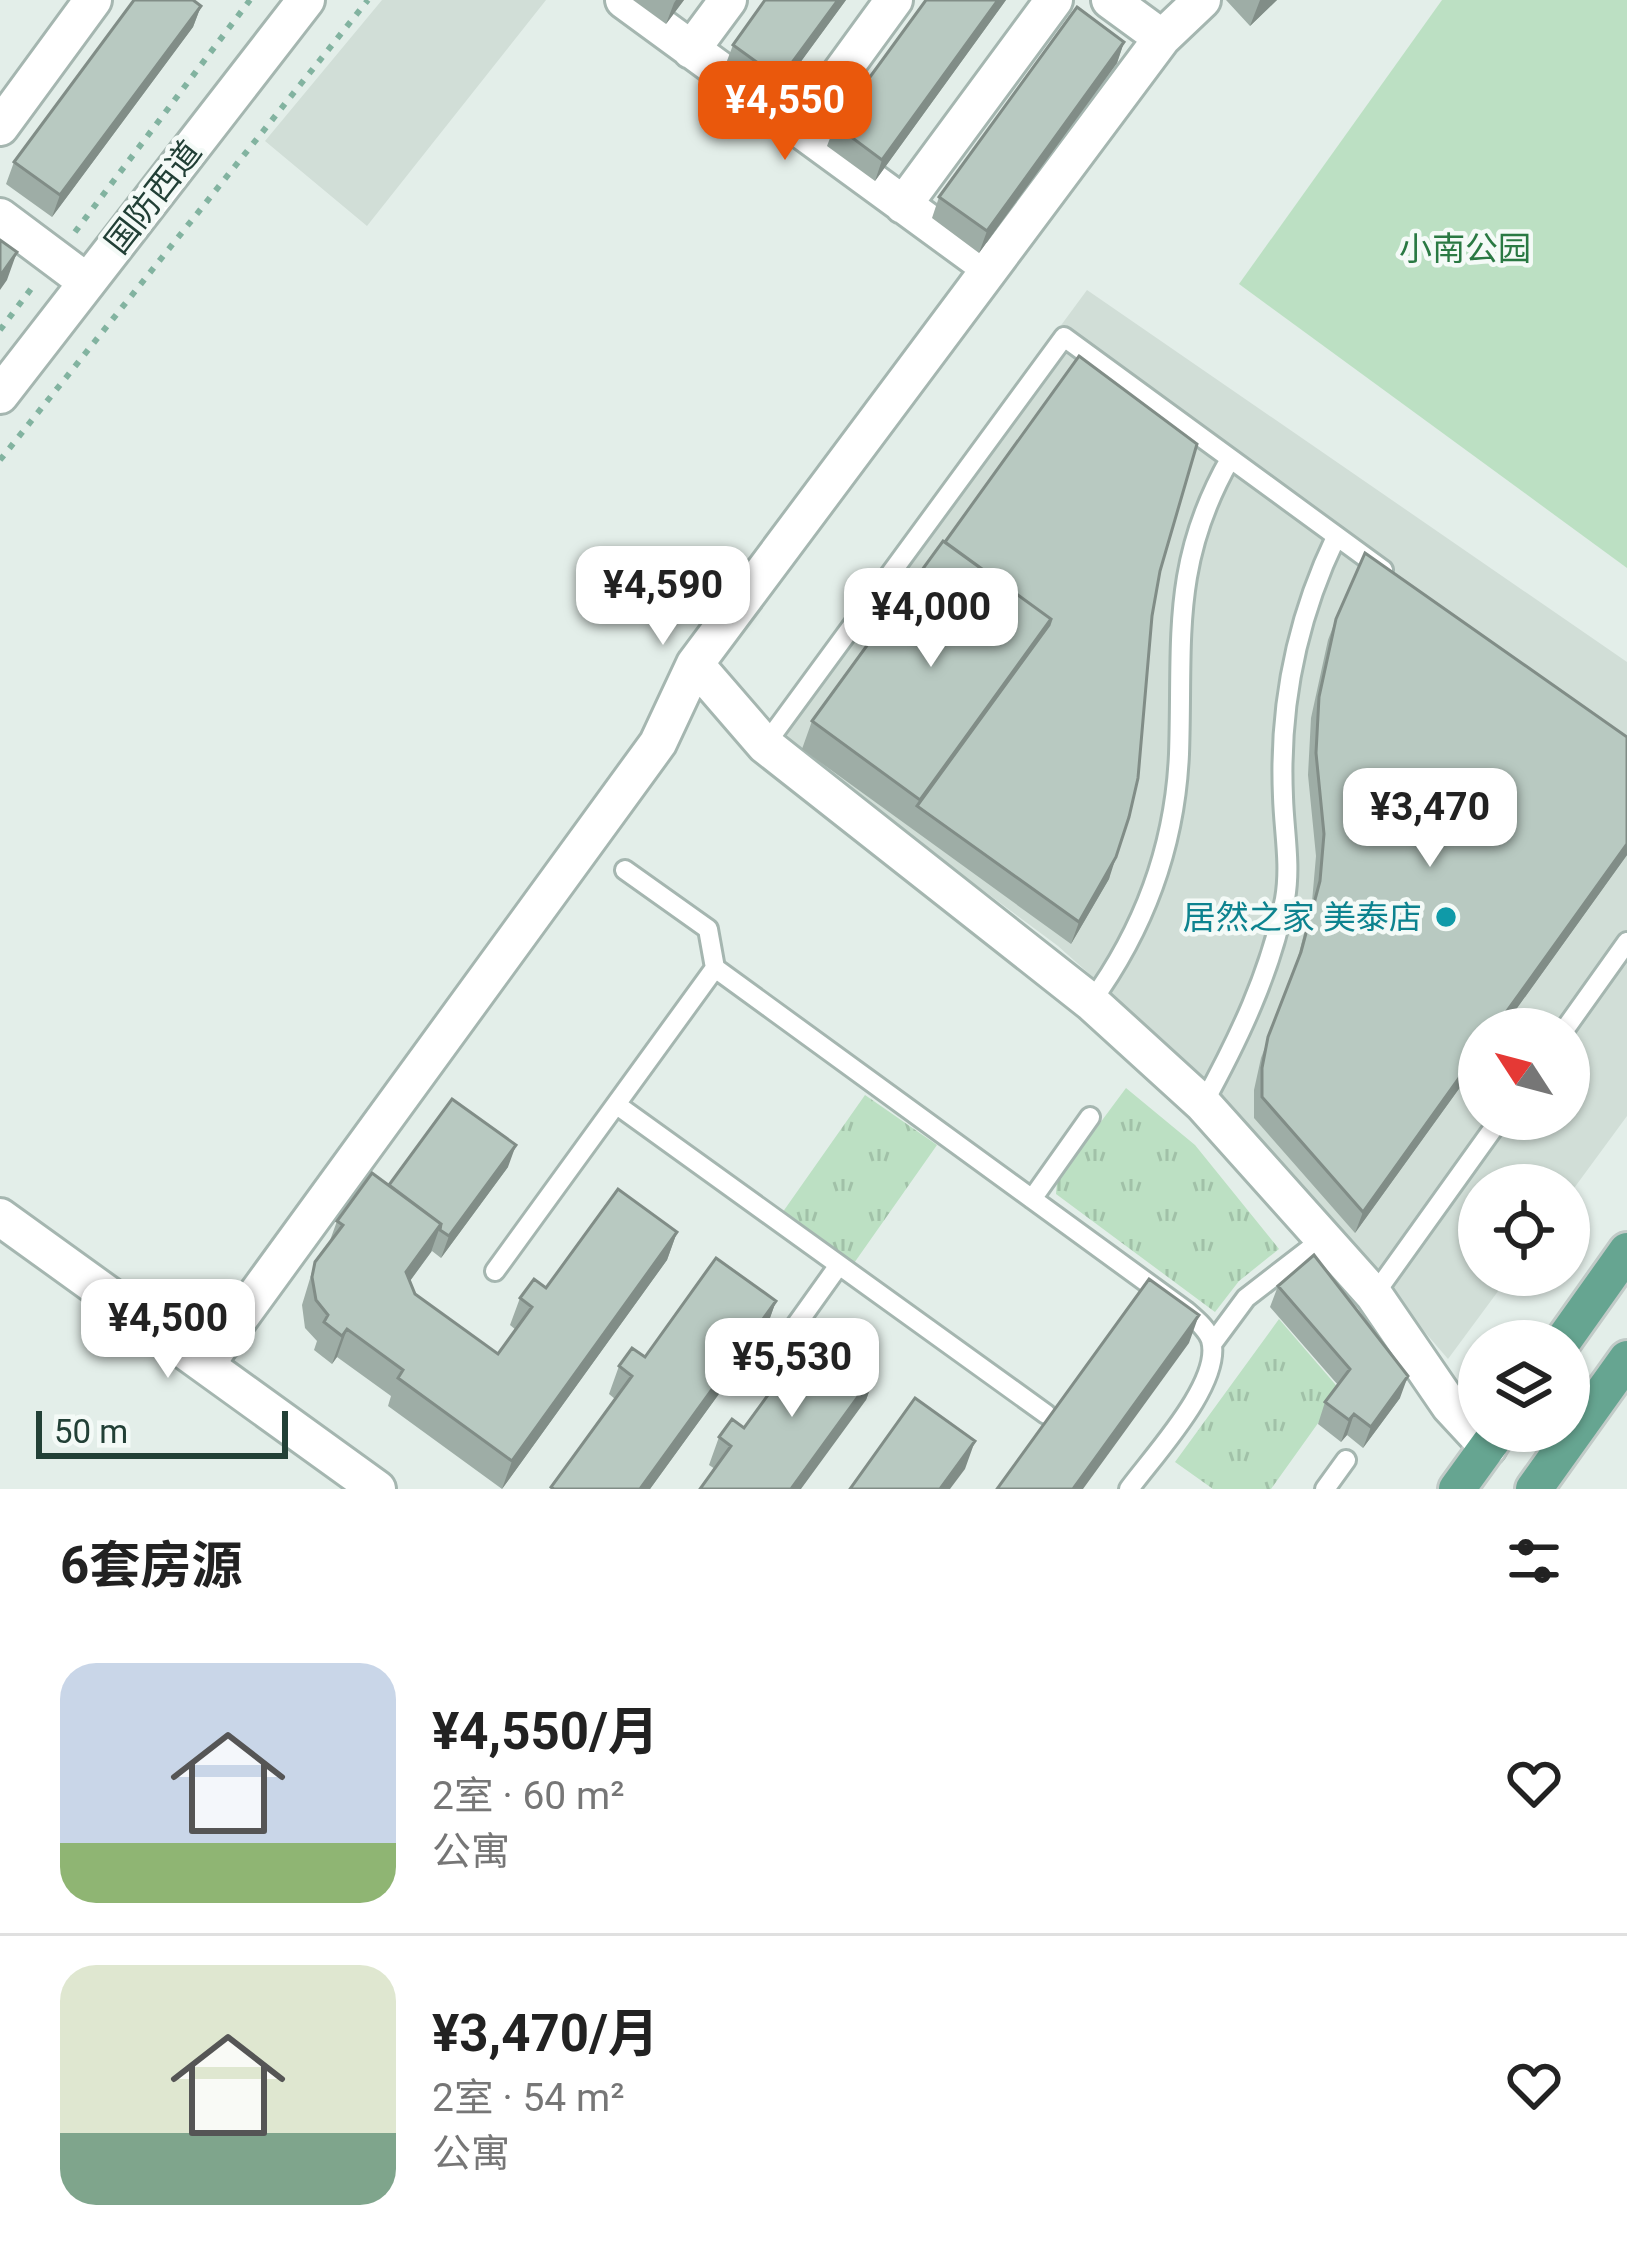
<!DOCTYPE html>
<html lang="zh">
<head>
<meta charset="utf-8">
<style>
	:root { --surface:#fff; --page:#f2f2f2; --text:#222; --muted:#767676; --line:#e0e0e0; --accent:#ea580c }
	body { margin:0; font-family:Roboto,"Noto Sans SC",sans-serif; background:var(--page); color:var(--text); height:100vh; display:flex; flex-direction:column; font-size:45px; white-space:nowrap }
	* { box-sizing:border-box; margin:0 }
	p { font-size:39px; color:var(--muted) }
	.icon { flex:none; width:66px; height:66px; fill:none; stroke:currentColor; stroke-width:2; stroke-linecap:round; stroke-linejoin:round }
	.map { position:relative; height:1489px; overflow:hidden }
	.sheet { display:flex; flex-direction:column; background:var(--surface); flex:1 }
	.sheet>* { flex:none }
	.needle { width:78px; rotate:306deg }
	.tools { position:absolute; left:1458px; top:1008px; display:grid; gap:24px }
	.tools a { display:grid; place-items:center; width:132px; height:132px; border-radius:50%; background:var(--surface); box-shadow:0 3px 9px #0004; font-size:60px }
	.scale { position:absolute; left:36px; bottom:30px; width:252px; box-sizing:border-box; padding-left:12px; border:6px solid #224036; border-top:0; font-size:33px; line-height:42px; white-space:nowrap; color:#224036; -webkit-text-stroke:9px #f4faf7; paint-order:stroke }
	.price { position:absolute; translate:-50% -102px; padding:0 27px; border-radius:24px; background:#fff; color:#222; font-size:39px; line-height:78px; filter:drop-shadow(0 3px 6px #0008) }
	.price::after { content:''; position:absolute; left:50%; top:72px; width:36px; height:27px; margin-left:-18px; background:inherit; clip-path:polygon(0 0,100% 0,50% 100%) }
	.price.active { background:var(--accent); color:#fff }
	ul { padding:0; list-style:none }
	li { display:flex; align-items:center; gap:36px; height:300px; padding:0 60px }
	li+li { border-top:3px solid var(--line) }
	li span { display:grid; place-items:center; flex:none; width:336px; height:240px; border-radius:36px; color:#555 }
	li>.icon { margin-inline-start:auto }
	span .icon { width:144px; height:144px; fill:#fffc; stroke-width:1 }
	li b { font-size:51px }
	h2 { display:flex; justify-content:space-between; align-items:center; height:144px; padding:0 60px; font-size:51px }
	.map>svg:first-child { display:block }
</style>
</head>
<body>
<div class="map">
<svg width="1627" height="1489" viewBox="0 0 1627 1489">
	<defs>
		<pattern id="grass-tufts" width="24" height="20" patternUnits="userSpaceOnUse" patternTransform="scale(3)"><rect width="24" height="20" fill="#bce0c3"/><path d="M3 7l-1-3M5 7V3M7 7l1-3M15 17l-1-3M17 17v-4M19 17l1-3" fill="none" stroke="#a1c1a8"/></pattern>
	</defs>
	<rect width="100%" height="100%" fill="#e3eee9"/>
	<path fill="#d1ded7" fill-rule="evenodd" d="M382,0H546L367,226L265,141Z
		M1087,290L1627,662V1116L1569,1195V1185H1479V1275H1510L1448,1359L1231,1107L1124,1005L1058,946L765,728ZM1479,1029H1569V1119H1479Z"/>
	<path fill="url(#grass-tufts)" d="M1126,1088L1195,1145L1279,1249L1239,1281L1215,1312L1056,1194L1057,1181Z
		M865,1095L937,1145L852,1266L780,1216Z
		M1279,1319L1341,1391L1271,1489H1213L1175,1462Z"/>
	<path fill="#bce0c3" d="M1442,0H1627V568L1239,284Z"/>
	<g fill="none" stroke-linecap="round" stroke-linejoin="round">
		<g stroke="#a5b6b0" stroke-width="24">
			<path id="service" d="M765,745L1064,337L1383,570
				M625,870L708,929L715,968L1186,1311C1195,1319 1207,1328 1211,1340C1223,1382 1153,1456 1129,1489
				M1091,1002C1144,929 1175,845 1179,754C1183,640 1170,564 1230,459
				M1565,1029L1627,942
				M1203,1104C1238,1040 1271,972 1285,899C1291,865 1284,831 1283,797C1279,707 1297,618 1336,537
				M617,1105L1046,1414
				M1032,1199L1090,1117
				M495,1271L715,968
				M1374,1295L1500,1119
				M794,1328L839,1265
				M1212,1344L1246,1298L1325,1237
				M1325,1489L1346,1460"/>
		</g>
		<g stroke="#a5b6b0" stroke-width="42">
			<path id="minor" d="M624,0L989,267
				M1110,0L1162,38
				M691,50L728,0
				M0,127L93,0
				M800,129L894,0
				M903,205L1054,0
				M0,217L87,282
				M695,664L765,745L1091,1002L1203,1104L1374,1295L1450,1406L1488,1447
				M206,1364L658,743L695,664L1162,38L1202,0"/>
		</g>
		<g stroke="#a5b6b0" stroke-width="42">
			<path id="tertiary" d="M0,395L306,0
				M0,1217L377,1489"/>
		</g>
		<g stroke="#c1cac7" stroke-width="42">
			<path id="primary" d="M1563,1341L1627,1251
				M1457,1489L1499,1431
				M1534,1489L1627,1359"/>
		</g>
		<path stroke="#82b3a0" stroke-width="6" stroke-dasharray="6 9" stroke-linecap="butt" d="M75,232L250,0
			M0,330L34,285
			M0,460L368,0"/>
		<use href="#service" stroke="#fff" stroke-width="18"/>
		<use href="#minor" stroke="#fff" stroke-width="36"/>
		<use href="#tertiary" stroke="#fff" stroke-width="36"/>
		<use href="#primary" stroke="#66a591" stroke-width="36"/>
	</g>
	<path fill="#9eada6" d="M633,0H684L666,24Z
		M765,0H846L772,101L725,66L733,45Z
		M926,0H1006L875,181L827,146L835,125Z
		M1226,0H1277L1250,26Z
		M201,6L193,27L52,217L6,184L14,162Z
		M1124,42L1117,63L979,253L932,218L939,197Z
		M1160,571L1109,879L1071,944L802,749L812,721Z
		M1336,619L1627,855L1502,1029H1479V1061L1355,1233L1254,1118V1090L1261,1058L1295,969L1312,902L1316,856L1308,775L1311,718L1328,640Z
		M508,1167L441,1258L432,1251L410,1281L415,1294L498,1354L516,1330L510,1325L520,1298L677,1232L667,1260L502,1489L388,1406L391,1396L337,1357L332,1364L314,1350L317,1341L305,1328L302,1305L315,1262L328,1246L337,1221L389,1185Z
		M1278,1286L1400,1398L1363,1448L1347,1435L1341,1442L1318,1424L1325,1402L1338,1385L1270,1307Z
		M776,1301L766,1329L650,1489H550L615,1399L609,1394L619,1366L645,1357Z
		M876,1372L866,1400L715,1469L709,1465L719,1437Z"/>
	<path fill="#818d87" d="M676,0H684L666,24L674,3Z
		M838,0H846L772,101L780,79Z
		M998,0H1006L875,181L882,160Z
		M1260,0H1277L1250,26Z
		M201,6L193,27L52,217L60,195Z
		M1124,42L1117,63L979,253L987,231Z
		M17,252L7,280L0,290V276Z
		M1627,844V855L1502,1029H1494Z
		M1116,857L1109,879L1071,944L1079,922Z
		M1479,1050V1061L1355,1233L1363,1212Z
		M516,1145L508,1167L441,1258L449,1236Z
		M441,1224L431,1252L396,1300L406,1272Z
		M677,1232L667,1260L502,1489L512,1461Z
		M776,1301L766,1329L650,1489H640Z
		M1199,1315L1189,1343L1083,1489H1073Z
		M347,1329L337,1357L332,1364L342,1336Z
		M876,1372L866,1400L801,1489H791Z
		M1408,1376L1400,1398L1363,1448L1371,1427Z
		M1354,1414L1347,1435L1341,1442L1349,1420Z
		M975,1441L965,1469L950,1489H940Z"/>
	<path fill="#b8c9c1" stroke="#818d87" stroke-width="3" d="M134,0H193L201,6L60,195L14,162Z
		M765,0H838L780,79L733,45Z
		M926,0H998L882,160L835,125Z
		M1077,7L1124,42L987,231L939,197Z
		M0,240L17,252L0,276Z
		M1079,356L1197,444L1160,571L1152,616L1138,778L1129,817L1116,857L1079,922L917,806L1049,625L1051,619L945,542Z
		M943,541L1051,619L920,800L812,721Z
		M1365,553L1627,737V844L1494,1029H1479V1050L1363,1212L1262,1097V1068L1268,1037L1301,952L1320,881L1324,834L1316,753L1319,697L1336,619Z
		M452,1099L516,1145L449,1236L440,1230L441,1224L389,1185Z
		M372,1173L441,1224L406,1272L415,1294L498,1354L532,1307L520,1298L534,1279L546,1288L618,1189L677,1232L512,1461L398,1378L403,1370L347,1329L342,1336L324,1322L328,1315L316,1300L312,1277L315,1262L343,1225L337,1221Z
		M1314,1255L1408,1376L1371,1427L1354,1414L1349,1420L1325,1402L1350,1369L1278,1286Z
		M716,1258L776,1301L640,1489H554L551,1487L632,1376L619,1366L632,1348L645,1357Z
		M1149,1279L1199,1315L1073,1489H997Z
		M816,1329L876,1372L791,1489H700L731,1446L719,1437L732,1419L744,1428Z
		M915,1398L975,1441L940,1489H850Z"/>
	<circle fill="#0f9aa8" stroke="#f4faf7" stroke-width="4.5" cx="1446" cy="917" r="12"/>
	<g text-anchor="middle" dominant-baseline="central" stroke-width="9" stroke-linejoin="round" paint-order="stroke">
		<g font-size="33" fill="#224036" stroke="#f4faf7">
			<text transform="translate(153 197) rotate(-52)">国防西道</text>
		</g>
		<g font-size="33" fill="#2a7943" stroke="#f4faf7">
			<text x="1465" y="248">小南公园</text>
		</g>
		<g font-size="33" fill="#0d838f" stroke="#f4faf7" text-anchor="end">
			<text x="1422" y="917">居然之家 美泰店</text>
		</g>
	</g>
</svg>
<div class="tools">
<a><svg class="needle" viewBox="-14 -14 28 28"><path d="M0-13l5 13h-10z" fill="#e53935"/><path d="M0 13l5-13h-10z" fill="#767676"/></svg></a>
<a><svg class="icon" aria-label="locate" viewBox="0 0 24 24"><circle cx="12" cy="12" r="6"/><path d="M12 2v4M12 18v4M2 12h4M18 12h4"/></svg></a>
<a><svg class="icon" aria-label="layers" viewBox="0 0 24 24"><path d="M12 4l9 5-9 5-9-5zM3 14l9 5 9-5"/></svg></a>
</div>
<div class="scale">50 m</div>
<b class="price active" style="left:785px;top:163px">¥4,550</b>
<b class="price" style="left:663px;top:648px">¥4,590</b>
<b class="price" style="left:931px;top:670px">¥4,000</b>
<b class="price" style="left:1430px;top:870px">¥3,470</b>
<b class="price" style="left:168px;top:1381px">¥4,500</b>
<b class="price" style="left:792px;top:1420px">¥5,530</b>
</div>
<section class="sheet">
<h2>6套房源<svg class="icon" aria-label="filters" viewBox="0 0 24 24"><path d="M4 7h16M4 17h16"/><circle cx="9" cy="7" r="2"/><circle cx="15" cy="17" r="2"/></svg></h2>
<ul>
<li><span style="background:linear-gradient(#c9d6e8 75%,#8fb573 0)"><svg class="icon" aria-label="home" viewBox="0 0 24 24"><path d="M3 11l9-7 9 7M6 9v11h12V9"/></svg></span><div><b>¥4,550/月</b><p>2室 · 60 m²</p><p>公寓</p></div><svg class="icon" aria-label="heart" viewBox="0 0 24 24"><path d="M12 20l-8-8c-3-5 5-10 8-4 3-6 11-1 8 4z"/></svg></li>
<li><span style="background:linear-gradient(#dfe7d0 70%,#7fa58c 0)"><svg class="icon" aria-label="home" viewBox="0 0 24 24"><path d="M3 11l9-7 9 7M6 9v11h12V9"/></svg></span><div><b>¥3,470/月</b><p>2室 · 54 m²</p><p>公寓</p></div><svg class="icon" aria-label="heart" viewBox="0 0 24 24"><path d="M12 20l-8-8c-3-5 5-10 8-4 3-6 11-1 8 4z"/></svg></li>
</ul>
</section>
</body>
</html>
